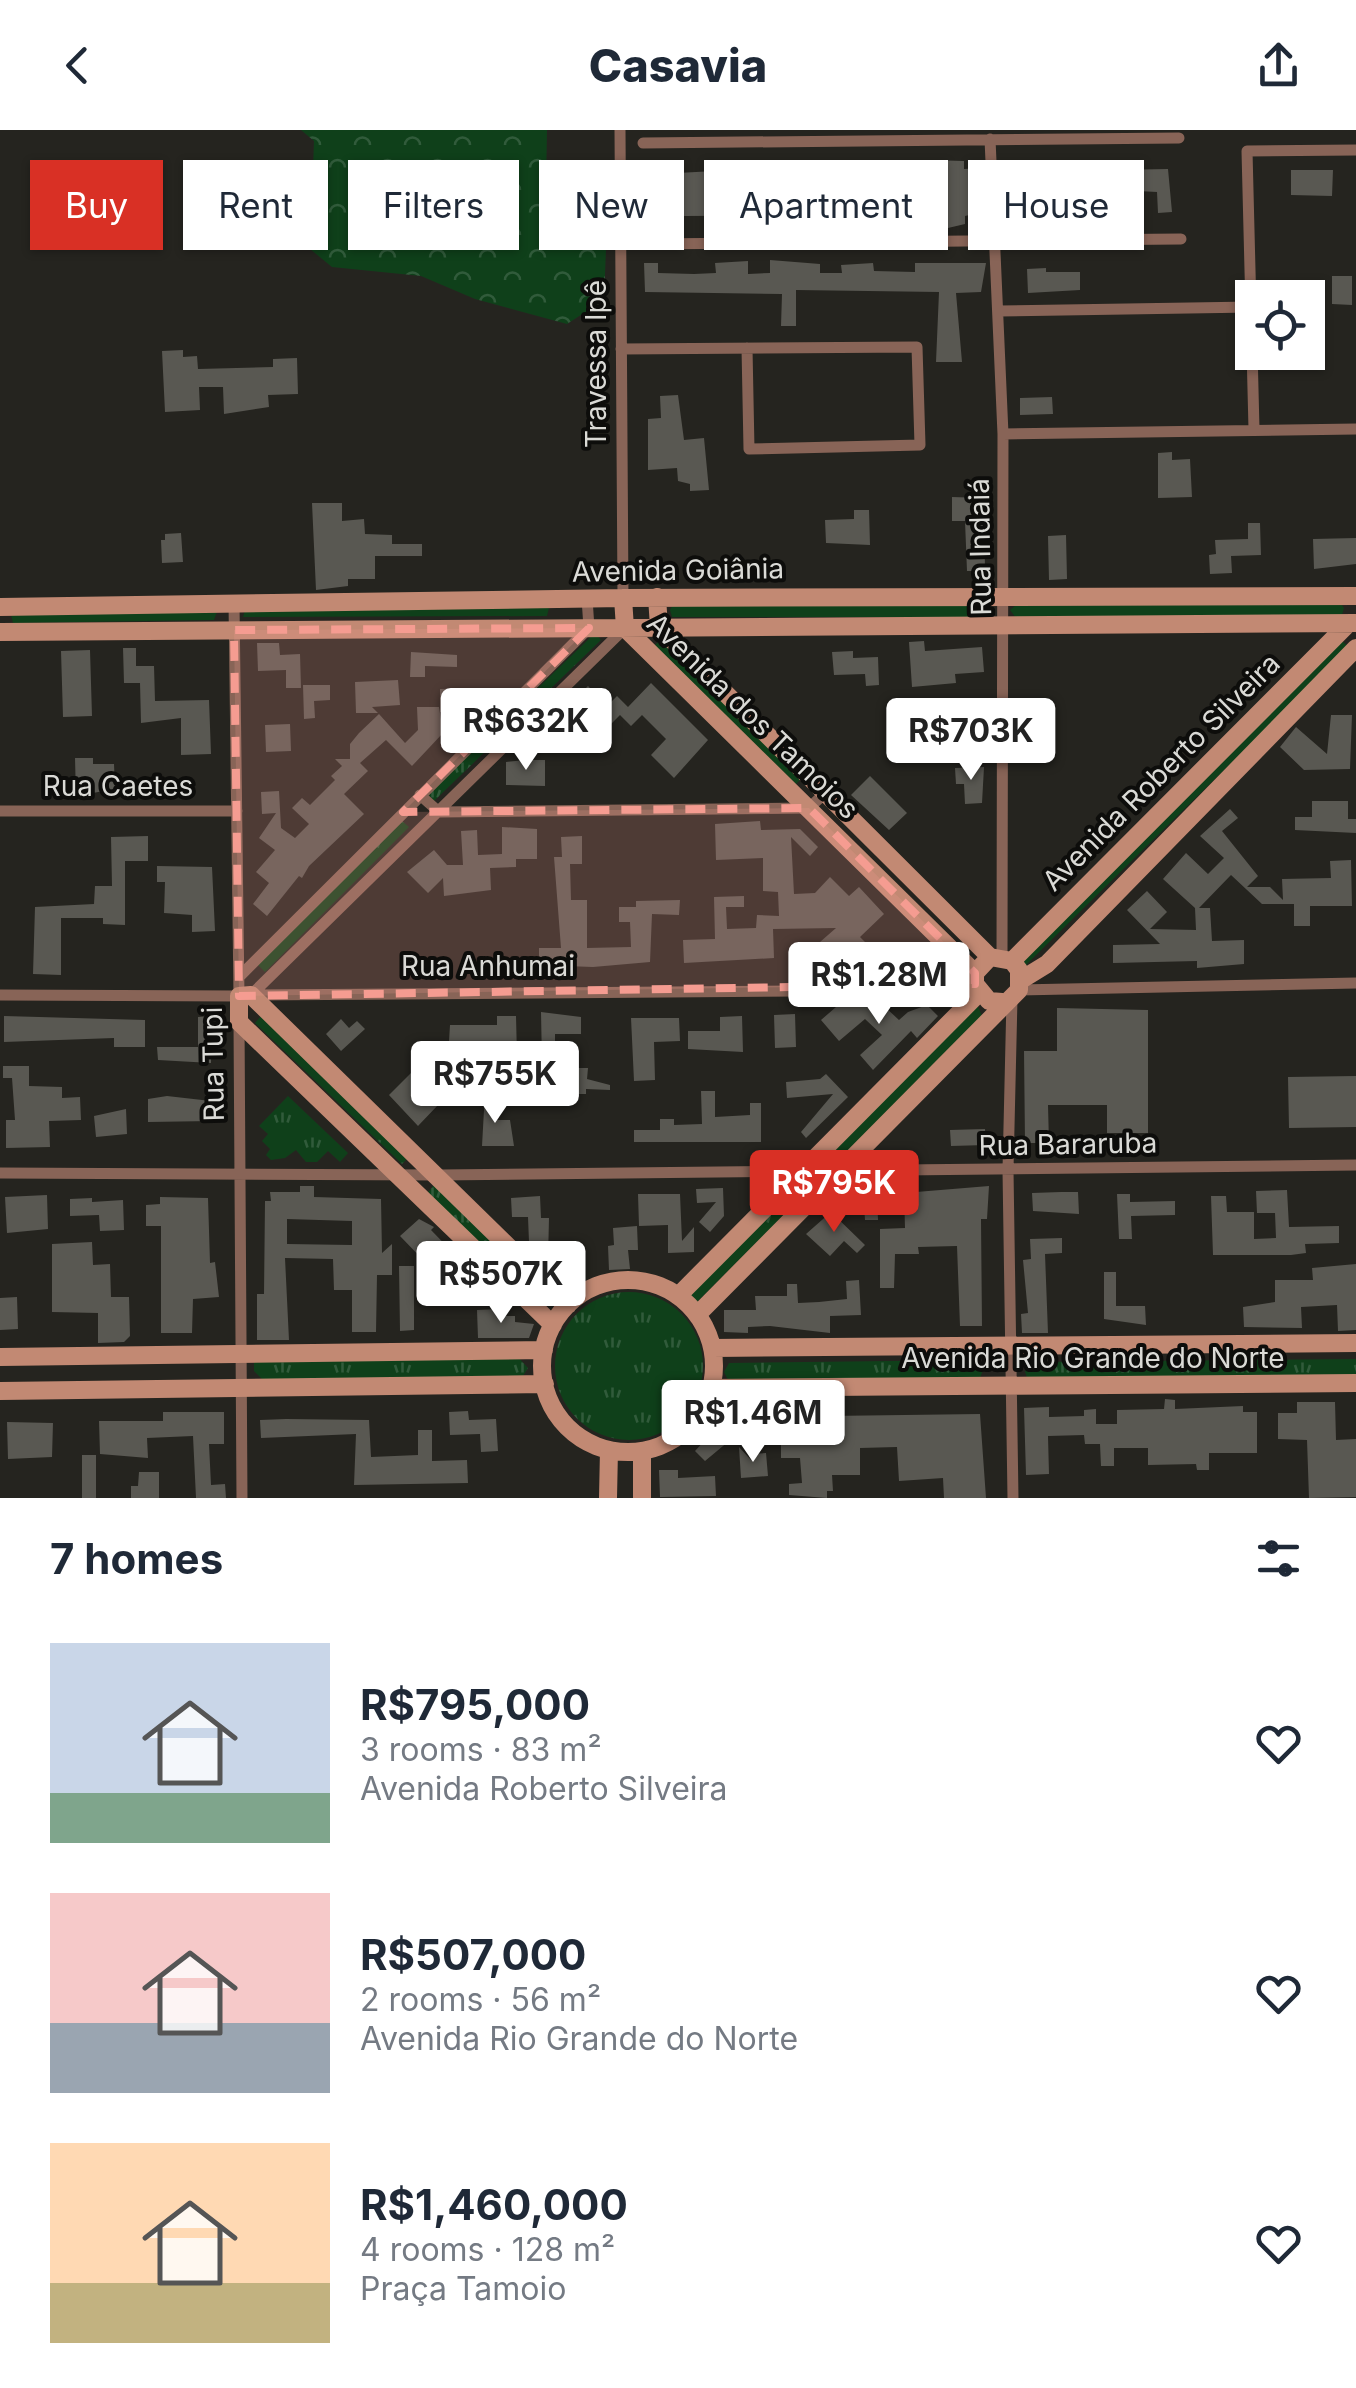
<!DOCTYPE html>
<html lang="en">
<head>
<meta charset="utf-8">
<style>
	:root { --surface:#fff; --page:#f6f6f7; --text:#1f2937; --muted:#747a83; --accent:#d93025 }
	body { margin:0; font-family:Inter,sans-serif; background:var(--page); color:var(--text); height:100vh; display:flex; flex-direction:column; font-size:38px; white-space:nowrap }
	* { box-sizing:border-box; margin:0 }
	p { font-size:32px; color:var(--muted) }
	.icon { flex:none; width:55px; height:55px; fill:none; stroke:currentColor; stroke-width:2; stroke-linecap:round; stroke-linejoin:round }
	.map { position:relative; height:1368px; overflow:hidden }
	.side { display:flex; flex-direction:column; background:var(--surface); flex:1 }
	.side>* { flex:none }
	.top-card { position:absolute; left:30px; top:30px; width:1298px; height:90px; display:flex; gap:20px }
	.controls { position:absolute; left:1235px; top:150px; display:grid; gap:20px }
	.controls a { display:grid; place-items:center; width:90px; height:90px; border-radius:0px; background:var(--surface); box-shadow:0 2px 8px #0004; font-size:50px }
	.price { position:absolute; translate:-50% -85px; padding:0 22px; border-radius:10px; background:#fff; color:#222; font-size:32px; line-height:65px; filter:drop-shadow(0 2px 5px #0008) }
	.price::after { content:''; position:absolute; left:50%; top:60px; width:30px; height:22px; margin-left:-15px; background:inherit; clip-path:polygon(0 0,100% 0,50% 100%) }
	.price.current { background:var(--accent); color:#fff }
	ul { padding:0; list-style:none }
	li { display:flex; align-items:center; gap:30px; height:250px; padding:0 50px }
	li span { display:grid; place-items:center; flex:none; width:280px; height:200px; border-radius:0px; color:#555 }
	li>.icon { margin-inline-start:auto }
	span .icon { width:120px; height:120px; fill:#fffc; stroke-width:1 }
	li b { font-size:42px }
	h2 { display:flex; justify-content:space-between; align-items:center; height:120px; padding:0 50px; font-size:42px }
	.tag { padding:0 35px; border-radius:0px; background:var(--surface); box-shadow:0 2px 8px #0004; font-size:35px; line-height:90px }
	.tag.current { background:var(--accent); color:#fff }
	header { display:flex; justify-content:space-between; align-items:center; height:130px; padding:0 50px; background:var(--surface); font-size:45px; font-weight:800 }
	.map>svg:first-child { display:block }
</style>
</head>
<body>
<header><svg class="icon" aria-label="back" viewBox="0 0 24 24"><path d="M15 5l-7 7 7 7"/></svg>Casavia<svg class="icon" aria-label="share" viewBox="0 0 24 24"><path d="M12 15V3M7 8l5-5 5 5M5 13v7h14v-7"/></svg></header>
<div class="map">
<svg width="1356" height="1368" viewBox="0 0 1356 1368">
	<defs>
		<pattern id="forest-crowns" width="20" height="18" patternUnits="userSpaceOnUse" patternTransform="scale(2.5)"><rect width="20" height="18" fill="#0f401a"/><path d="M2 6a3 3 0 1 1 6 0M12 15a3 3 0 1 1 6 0" fill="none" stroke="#315b3b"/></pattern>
		<pattern id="park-tufts" width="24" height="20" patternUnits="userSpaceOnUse" patternTransform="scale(2.5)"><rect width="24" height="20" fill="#0f401a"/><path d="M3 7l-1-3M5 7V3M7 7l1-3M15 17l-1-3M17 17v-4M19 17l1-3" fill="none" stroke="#315b3b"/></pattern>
	</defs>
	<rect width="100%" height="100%" fill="#25241f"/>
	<path fill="#0f401a" d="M1017,474L1342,475L1344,478L1342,485L1016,488L1010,480Z
		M983,475L981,487H672L670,480L672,476Z
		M549,478L547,486L243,487L245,480Z
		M217,482L214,490L13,493L11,485Z
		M1342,511L1349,517L1024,837L1021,829Z
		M978,876L982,886L835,1034L828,1032L827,1027Z"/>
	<path fill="url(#forest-crowns)" d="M301,0H547L546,57L608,68L604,170L567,194L475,169L421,146L332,137L310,119L314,11Z"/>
	<path fill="url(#park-tufts)" d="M595,503L601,510L434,671L428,664Z
		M661,509L803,647L796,654L654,516Z
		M402,691L409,697L265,842L258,835Z
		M261,886L409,1027L402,1034L255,893Z
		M288,966L348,1023L340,1032L328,1021L317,1032H306L296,1020L285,1028L271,1030L266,1025L270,1019L262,1011L268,1004L259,996Z
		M434,1055L551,1171L544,1178L428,1062Z
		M801,1055L807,1062L697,1172L690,1165Z
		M555 1236a74 74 0 1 1 148 0a74 74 0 1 1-148 0Z
		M518,1227L528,1238L521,1249L263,1250L254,1241V1232Z
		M1356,1229V1247H1027L1025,1242L1029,1232Z
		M978,1230L983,1240L979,1251L729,1252L724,1242L729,1233Z"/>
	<path fill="#595852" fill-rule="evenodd" d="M931,30L964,31V39L981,38L983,82L965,86V94L948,98H934V86H838L836,54L818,55L819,85L683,86L659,87V93H630V89L646,84L644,33L677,32V43L734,40V31L804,32L782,42V63H807L806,33L931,34Z
		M1028,34L1061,38L1063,81L1012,84L1010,41L1028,39Z
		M1168,39L1172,82L1158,83L1157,62L1118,60L1117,40Z
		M1291,40H1333L1332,66L1291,65Z
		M770,130L820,134V143H842L841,135L873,133L874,141L915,142V133H986L981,162L956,163L962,232H936L939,162L796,160V196H781L782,164L645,162L644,133H658V143L694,144L716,143L715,133L748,131V144L770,143Z
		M1046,138V142H1080V160L1028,163L1027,139Z
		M1332,146H1352V175L1332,174Z
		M183,220V227L197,226L198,239L273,237V229L297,228L298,264L268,265L269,277L224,284L223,257H199L200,280L165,282L162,221Z
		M678,265L684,310L704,308L709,360L690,361V354L678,351L677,338L648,340V289L661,288L660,266Z
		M1052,267L1053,284L1020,285V268Z
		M1172,322V330L1190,329L1192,367L1158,368V323Z
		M952,367L984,368L985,441H967L965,391H952Z
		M312,373H342V391L364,389L365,404L392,405V414H422V426H375V449H348V456L316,460Z
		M854,380H869L870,415L826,413L825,390L854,389Z
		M1248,393H1260L1261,425L1231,426L1232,443L1210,444L1209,425L1216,424L1215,410L1248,409Z
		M181,403L183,432L162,433L161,410H165V404Z
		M1066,405L1067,449L1049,450L1048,406Z
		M1356,408V434L1314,439L1313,409Z
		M924,511L925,521L982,517L984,542L955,544L956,553L912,557L909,512Z
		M257,513H279L280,525L300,524L301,558H286V540L258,541Z
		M123,518H136V536H154L155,571L209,570L211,624L181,625V588L141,593L140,553H124Z
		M90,520L92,586L63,587L61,521Z
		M853,521V528L878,527L879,555L866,556L865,544L834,545L832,522Z
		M411,522L457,525V537L425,536V547H410Z
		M398,550L400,575L372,577L378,583H356L355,552Z
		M651,553L708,610L674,648L651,625L666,609L642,585L631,596L620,585L606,599L589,581L553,618L540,604L588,556L607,576L617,566L628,577Z
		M303,555H330V570L314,571L315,588L304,589Z
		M474,558L475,568L453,569V581L440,582V559Z
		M417,577H439L443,603L412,636L386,610L360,633L368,641L344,664L364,684L309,736L302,748L299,746L267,786L253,774L269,753L256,742L275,720L259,708L276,683L262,684L261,662L279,661L281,698L295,708L309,694L292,678L302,668L310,675L335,650L331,646L342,636L335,629H350V614L359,603L379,584L405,613L418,600Z
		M1331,585H1352L1350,639L1304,640L1280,617L1296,597L1327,624Z
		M290,594L291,621L266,622L265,595Z
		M75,628H93V634H114L115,659L76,666Z
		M525,630H545V656L506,655V632Z
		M984,637L982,673L965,674L964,654H956L955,638Z
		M870,646L907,683L889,700L851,665Z
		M1312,671H1348V689H1356V703L1295,700V687H1312Z
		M1230,679L1238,688L1222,701L1258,746L1247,757H1270L1283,770L1282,749L1331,748L1330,731L1351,730L1352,776H1310V796H1294V774H1262L1231,745L1199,778H1210L1212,811L1244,810V834L1197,838V831L1113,833V815L1160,814L1127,780L1147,761L1167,782L1150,799L1196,800L1195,778L1163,749L1186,723L1208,744L1224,728L1200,706Z
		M760,691L761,700L800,699L818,717L810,726L791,707L794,764L815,763L830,747L849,766L859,757L884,784L860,807L866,813L847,832H812V819L836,798L773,799L774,828L684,833L683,810L715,809L714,767L744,766V777H726L727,799L756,798L757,785L779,786L778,762L763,761V728L716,730L715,694Z
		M502,697L537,699V729H516V737L490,738L491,760L444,766L443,748L428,763L407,742L434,720L447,735H463L461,701L477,700L478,725L502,724Z
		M148,706V731H125V795L103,794V788H61V845L33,844L35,777L94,774L95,756H112L111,707Z
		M582,706V734H570L571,770H587V818L631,817L630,792H619V777H636V771L680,770L679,785L652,784L650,832L593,837L539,835V818H561L554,727H562L561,707Z
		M157,736L212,737L215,801L192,802V785L164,783L165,752H157Z
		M875,875L881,881L885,877L899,890L908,882L927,875L938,886L917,908L911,901L873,940L860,925L882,905L865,889L839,911L821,890L836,877Z
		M1057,878L1148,880V1003H1107V975H1048L1049,1013H1025L1024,921H1057Z
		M541,882L581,887V904H555V933H542Z
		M795,884L796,917L775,918L774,885Z
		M4,886L145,890V917H114V908L4,912Z
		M212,886L211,933L158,930L157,917H198V887Z
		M497,886H516L517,926H523L524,947L495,949V935L462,936V944H447L450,895H497Z
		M742,886L743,922L688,919V901H720V887Z
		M631,888H679L680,911L654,912L655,950L634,951Z
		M341,889L349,898L357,891L365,899L341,921L326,904Z
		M3,936H29V956L62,957V968L80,967L81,990L49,991L50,1017L6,1018V990H15L12,948H3Z
		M559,938H588L587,949L610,955V960L586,959V964H575V968H560Z
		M413,941L426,955L422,959L438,975L418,996L389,965Z
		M826,944L848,967L806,1008L801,1002L833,964L787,968L786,952L820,949Z
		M1356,946V997L1289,998L1288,947Z
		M701,961H715V987L750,985V973H761V1012H634V1000H660V989H674V995L702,994Z
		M485,962L495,963V990H510L514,1016H482Z
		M167,966L211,971L212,991L148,992V969Z
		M126,979L127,1004L96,1007L94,986Z
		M985,999L986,1015L951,1016L950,1000Z
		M300,1056H314V1067L381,1069L382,1123L392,1114V1145H377L376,1202H352V1160H334L333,1129L285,1128L289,1210H257V1164H264L265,1071H271L270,1062H300ZM287,1089L352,1091V1115L287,1114Z
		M989,1056L987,1089H981L982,1196H960L957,1116L918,1117L919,1124H895L894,1158H880V1099L905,1098L904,1063Z
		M723,1058L724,1086L710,1102L699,1092L716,1072L697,1073L696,1059Z
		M846,1058H860V1064H877L878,1090H865L864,1076L827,1078Z
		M1287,1060L1289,1097L1339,1096V1113L1305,1114L1306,1123L1291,1125H1213L1211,1066H1226L1227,1082H1254V1109L1276,1108L1275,1083H1257L1256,1061Z
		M1061,1062H1078L1079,1084L1033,1081L1032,1063Z
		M638,1064H680L682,1111L694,1097V1122L668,1123V1095L639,1096Z
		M1117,1064H1130V1072L1175,1071V1085L1131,1086L1132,1109H1119Z
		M47,1065L48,1099L7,1103L5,1067Z
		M540,1066L541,1088H549L548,1130L529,1112L528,1087H512L511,1068Z
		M160,1067L208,1068L210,1133L215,1132L219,1167L193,1169L192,1203H161V1096H146V1075L160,1074Z
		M92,1068V1072L123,1070L124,1100L100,1101L99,1085L70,1086V1069Z
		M831,1082L865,1115L857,1123L844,1111L830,1126L806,1104Z
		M419,1089L434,1097L431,1100L462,1132L449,1146L446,1137L427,1134L400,1106Z
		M637,1096L638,1120H628L630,1139L609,1140L608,1116L614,1115L613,1098Z
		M1062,1108V1123L1045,1124L1048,1203H1022L1021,1184L1028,1183L1023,1130L1031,1129L1030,1109Z
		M92,1112L93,1135L110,1134L111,1167H129L130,1206L124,1212L98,1213V1183L52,1182V1114Z
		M1356,1134V1200L1338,1201L1337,1175L1301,1177L1302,1198L1244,1197L1243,1177L1275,1172V1150H1313L1312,1138Z
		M399,1136H414V1200L400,1201Z
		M1104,1142H1116V1176H1145L1146,1195L1104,1189Z
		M859,1150L861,1185L830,1186V1203L770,1196L748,1197V1203L724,1202V1180H756L755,1166H787V1154H797L798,1173L819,1172L847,1169L846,1151Z
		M17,1167L18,1199L0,1200V1168Z
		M500,1179V1186H515V1192L534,1194L529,1208H478L477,1180Z
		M1165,1269L1175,1270V1279L1243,1276V1282H1257V1323H1209V1340H1197L1196,1334L1148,1335V1318H1114V1336H1101L1100,1314H1085L1084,1305L1048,1306L1049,1344L1026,1345L1024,1278L1049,1277V1287L1084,1286V1280L1096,1279V1294H1117V1280L1164,1279Z
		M1297,1272H1335L1336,1310L1356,1309V1367L1309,1368L1307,1310L1278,1309V1283H1297Z
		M468,1281L469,1290L496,1289L498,1321L481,1322L480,1304L450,1305L449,1282Z
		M163,1282H224V1314H209L211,1355L225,1354L226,1368H196L193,1306L147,1308L148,1328L100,1324L99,1291H163Z
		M980,1284L986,1368H944L943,1348L899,1351L897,1317L860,1318V1345H832L833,1361H827V1368L789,1365V1354L802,1353L800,1328H781V1286L797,1285V1291H828V1286Z
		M286,1289L369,1290L371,1327L418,1325V1300H432V1331L467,1330L468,1353L354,1355L356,1304L261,1308L260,1290Z
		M7,1292L53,1293L52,1327L8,1329Z
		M718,1296L729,1311L705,1331L695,1321Z
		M739,1317L751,1330V1324L766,1323L768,1346L741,1348Z
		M82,1325H96V1368H82Z
		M659,1340H678V1348L715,1346L716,1366L660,1367Z
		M139,1342H159V1368H131V1356H138Z"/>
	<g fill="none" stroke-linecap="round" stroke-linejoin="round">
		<path stroke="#886457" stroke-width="11" d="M620,0L623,468
			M990,9L1003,304L1002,826
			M643,13L1179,8
			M643,114L1181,109
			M999,181L1252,177
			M621,219L917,217L920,315L749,319L747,218
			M1254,299L1247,21L1356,20
			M1003,304L1356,299
			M420,665L439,682L809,678L824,664
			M0,681H237
			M239,847L589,498L587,468
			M1019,860L1356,853
			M0,865L239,866L234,473
			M251,865L942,860L975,854
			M251,865L625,498
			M1012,868L1008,1040L1013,1368
			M239,892L242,1368
			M0,1043L439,1045L1356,1035"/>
		<path stroke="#c28973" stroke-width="18" d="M657,467L659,497L990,827
			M623,468L625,498L975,843
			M0,477L623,468L1356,466
			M0,502L1356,493
			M1012,831L1349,493
			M1021,850L1047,834L1356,518
			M542 1236a86 86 0 1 1 172 0a86 86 0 1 1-172 0Z
			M678,1166L979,863
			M697,1185L1019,860V840L1012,831L990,827L975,843V854L989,871L1002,872
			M553,1195L239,892V866L251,865L568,1175
			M712,1218L1356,1213
			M0,1227L544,1220
			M711,1258L1356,1253
			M0,1261L545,1254
			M608,1368L609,1320
			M642,1368V1321"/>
	</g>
	<path fill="#f59c91" fill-opacity="0.2" stroke="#f59c91" stroke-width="8" stroke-dasharray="20 12" stroke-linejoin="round" d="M589,498L403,682L809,678L975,843V854L239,866L234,500Z"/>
	<g text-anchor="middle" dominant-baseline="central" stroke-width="8" stroke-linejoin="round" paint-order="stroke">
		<g font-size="28" fill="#dadad6" stroke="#0d0d0b">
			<text transform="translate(596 234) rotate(-90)">Travessa Ipê</text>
			<text transform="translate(980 417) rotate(-91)">Rua Indaiá</text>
			<text transform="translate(678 440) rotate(-1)">Avenida Goiânia</text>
			<text transform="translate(753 586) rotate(44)">Avenida dos Tamoios</text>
			<text transform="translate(1161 642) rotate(-45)">Avenida Roberto Silveira</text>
			<text x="118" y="656">Rua Caetes</text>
			<text x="488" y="836">Rua Anhumai</text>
			<text transform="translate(213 934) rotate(-91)">Rua Tupi</text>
			<text transform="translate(1068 1014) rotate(-1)">Rua Bararuba</text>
			<text x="1093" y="1228">Avenida Rio Grande do Norte</text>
		</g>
	</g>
</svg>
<div class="controls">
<a><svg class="icon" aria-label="locate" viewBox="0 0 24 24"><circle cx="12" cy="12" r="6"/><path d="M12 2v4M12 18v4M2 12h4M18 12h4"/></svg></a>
</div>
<b class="price" style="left:526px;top:643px">R$632K</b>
<b class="price" style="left:971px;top:653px">R$703K</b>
<b class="price" style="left:879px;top:897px">R$1.28M</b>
<b class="price" style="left:495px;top:996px">R$755K</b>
<b class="price current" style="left:834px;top:1105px">R$795K</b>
<b class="price" style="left:501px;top:1196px">R$507K</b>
<b class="price" style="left:753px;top:1335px">R$1.46M</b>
<div class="top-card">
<a class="tag current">Buy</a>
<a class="tag">Rent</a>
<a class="tag">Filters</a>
<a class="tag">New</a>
<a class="tag">Apartment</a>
<a class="tag">House</a>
</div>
</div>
<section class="side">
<h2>7 homes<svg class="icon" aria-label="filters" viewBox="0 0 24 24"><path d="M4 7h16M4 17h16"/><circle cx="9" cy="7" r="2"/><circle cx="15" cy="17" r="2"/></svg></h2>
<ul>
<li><span style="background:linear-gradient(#c9d6e8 75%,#7fa58c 0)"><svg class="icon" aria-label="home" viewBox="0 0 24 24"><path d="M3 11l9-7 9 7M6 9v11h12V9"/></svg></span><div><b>R$795,000</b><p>3 rooms · 83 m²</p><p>Avenida Roberto Silveira</p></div><svg class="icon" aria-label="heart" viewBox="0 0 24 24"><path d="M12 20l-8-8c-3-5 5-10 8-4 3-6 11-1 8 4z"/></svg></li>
<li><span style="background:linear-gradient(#f6c9c9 65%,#9aa5b1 0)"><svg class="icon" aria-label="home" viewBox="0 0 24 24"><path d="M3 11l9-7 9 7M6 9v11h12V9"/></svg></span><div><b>R$507,000</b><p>2 rooms · 56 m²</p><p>Avenida Rio Grande do Norte</p></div><svg class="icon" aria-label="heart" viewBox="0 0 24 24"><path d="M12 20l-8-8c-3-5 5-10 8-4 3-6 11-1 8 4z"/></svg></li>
<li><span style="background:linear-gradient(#ffd9b3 70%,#c2b280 0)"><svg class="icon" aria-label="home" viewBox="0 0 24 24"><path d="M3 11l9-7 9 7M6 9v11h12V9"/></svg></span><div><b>R$1,460,000</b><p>4 rooms · 128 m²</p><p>Praça Tamoio</p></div><svg class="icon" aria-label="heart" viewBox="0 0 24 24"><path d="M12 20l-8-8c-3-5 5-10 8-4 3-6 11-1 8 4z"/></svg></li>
</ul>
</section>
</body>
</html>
